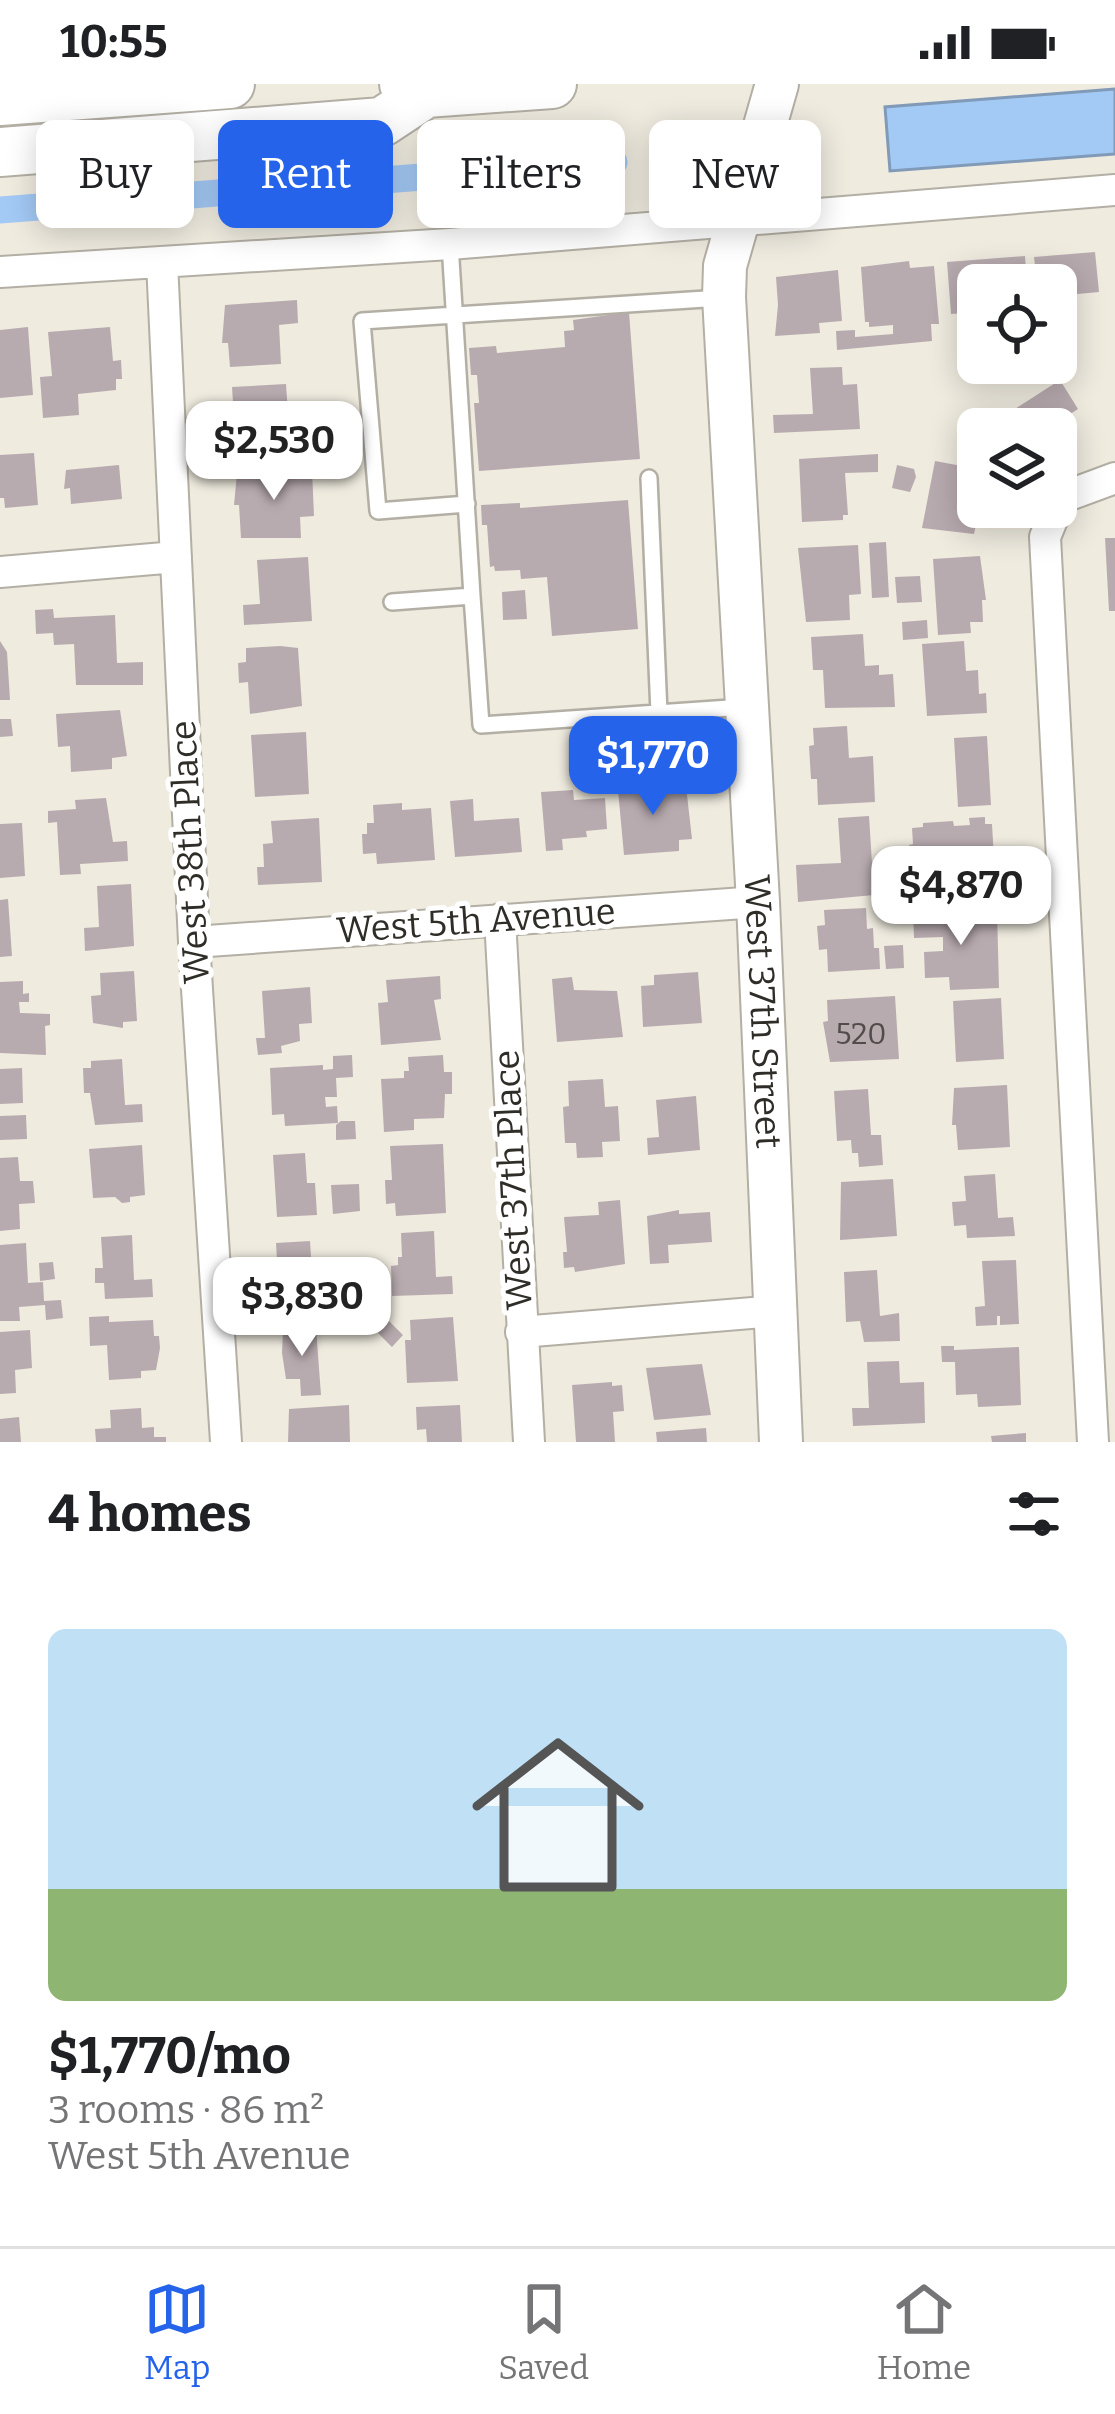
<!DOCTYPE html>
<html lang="en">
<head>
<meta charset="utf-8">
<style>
	:root { --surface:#fff; --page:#f6f6f6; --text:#202124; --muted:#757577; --line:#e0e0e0; --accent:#2563eb }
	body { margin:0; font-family:Bitter,serif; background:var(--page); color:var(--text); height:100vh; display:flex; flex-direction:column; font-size:45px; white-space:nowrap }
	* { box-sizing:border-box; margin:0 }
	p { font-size:39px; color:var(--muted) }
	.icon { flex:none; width:66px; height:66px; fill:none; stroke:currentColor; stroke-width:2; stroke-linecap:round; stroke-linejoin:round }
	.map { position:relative; height:1358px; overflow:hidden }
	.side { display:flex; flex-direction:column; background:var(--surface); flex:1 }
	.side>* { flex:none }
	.hud { position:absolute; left:36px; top:36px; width:1044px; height:108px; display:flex; gap:24px }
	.controls { position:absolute; left:957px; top:180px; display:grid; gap:24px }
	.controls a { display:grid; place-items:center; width:120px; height:120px; border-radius:18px; background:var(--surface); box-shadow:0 6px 30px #0003; font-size:60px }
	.price { position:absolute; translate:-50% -102px; padding:0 27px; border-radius:24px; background:#fff; color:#222; font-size:39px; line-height:78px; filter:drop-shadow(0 3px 6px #0008) }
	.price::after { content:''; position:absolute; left:50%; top:72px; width:36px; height:27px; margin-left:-18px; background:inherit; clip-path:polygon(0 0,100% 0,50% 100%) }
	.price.current { background:var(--accent); color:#fff }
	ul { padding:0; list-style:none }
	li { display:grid; align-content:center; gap:24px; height:636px; padding:0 48px }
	li span { display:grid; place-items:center; height:372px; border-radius:18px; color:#555 }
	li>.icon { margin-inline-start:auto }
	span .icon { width:216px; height:216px; fill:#fffc; stroke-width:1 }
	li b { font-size:51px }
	h2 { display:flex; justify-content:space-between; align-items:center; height:144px; padding:0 48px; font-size:51px }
	.pill { padding:0 42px; border-radius:18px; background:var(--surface); box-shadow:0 6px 30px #0003; font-size:42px; line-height:108px }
	.pill.current { background:var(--accent); color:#fff }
	.status { display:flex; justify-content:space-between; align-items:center; height:84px; padding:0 60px; background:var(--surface); direction:ltr }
	.status svg { height:33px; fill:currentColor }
	.dock { display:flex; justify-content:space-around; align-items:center; height:168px; border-top:3px solid var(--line); background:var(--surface); font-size:33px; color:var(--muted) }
	.dock a { display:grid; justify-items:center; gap:6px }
	.dock .current { color:var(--accent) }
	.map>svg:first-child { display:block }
</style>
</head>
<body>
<div class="status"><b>10:55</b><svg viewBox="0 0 49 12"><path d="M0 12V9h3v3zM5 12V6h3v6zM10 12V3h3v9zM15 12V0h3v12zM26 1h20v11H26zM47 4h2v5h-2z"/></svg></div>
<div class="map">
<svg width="1115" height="1358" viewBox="0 0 1115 1358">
	<rect width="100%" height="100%" fill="#efebdf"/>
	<path fill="#a3c9f5" stroke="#809ab8" stroke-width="3" d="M1115,5V70L890,87L885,23Z"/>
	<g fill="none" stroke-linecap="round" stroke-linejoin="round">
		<path stroke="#a3c9f5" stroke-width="27" d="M0,126L614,78"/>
	</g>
	<path fill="#b8abb0" d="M1095,168L1099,208L1056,212V201H1037L1034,173Z
		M1025,172L1027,201H978V228L951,230L947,178Z
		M909,177L910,184L934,182L939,240H931L932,257L837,266L836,247L855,246V253L893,250V241L869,243V238H865L861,183Z
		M838,186L842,237L819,239L820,249L775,252L778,221L776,193Z
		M297,216L298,239L279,241L281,280L230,283L228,259H222L225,221Z
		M629,228L640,375L479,387L474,319H479L477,291H471L469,264L496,262L497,269L565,263L564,247L574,246L573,236Z
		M28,243L33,311L0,314V246Z
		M110,243L113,277L121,276L122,295H116V306L78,310L79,331L43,334L40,293L52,292L48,248Z
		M842,283L843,301L857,300L860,345L774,349L773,331L813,330L810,284Z
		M1060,296L1078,325L1047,345H1017L1007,330Z
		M286,300L289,344L278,345V354L289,353L290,370L248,373L246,357L233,358L232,348H228L227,334H234L232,303Z
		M325,327L327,357L307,358L306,329Z
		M34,369L38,421L5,424L4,414H0V371Z
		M878,370V388L845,389L848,431H843V436L802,438L799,375Z
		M935,377L978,385L980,423L974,450L922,444Z
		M119,381L122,415L71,420L70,404L64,405L66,386Z
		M897,381L914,385L916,393L910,408L892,404Z
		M312,386L314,432L300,433L301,454H241L239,421H234L237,389Z
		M628,416L638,545L552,552L547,493L521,495L520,486L495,487L494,482L490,483L487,441H482L481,421L520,419V424Z
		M1105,454H1115V527H1109Z
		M886,458L889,513L872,514L869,459Z
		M858,461L861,510L849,511L850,536L806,538L798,464Z
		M980,472L986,516H982L983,538H970L971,549L938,551L933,475Z
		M308,473L312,537L244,541L243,521L260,520L257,476Z
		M920,492L922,518L897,519L895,493Z
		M525,506L527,535L503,536L502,508Z
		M53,525L54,534L115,531L117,579L143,578V601H76L74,560L54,561L53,549L36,550L35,526Z
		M927,536L928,554L903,556L902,538Z
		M863,550L865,582L879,581V591L893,590L895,623L825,624L823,586H813L811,553Z
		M0,557L7,568L10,616H0Z
		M964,557L966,587L978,586L979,610L986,609L987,629L927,632L922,560Z
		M280,562L298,564L302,622L250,630L248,598L239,599L238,579L246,578V564Z
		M120,626L127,672L112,674V685L71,688L70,662L58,663L56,630Z
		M0,635H11L13,652L0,653Z
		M847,642L849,674L873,672L875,718L818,721L817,695H811L809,662L814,661L813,644Z
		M306,648L309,710L255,713L251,651Z
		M987,652L991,721L958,723L954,654Z
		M641,694L642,706L686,702L692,755L679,756V767L624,771L618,706H622L621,696Z
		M573,706L574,716L605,714L607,745L586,747L587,753L562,755L563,766L546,767L541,708Z
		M106,714L113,758L127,757L128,777L80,780L81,790L60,791L57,738L48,739V727L76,725L75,716Z
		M473,715L474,737L519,734L522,768L455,773L450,717Z
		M402,719V726L431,724L435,776L377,780L376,769L363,770L362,750H367V739H374L373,721Z
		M869,732L874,811L798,818L796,781L841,779L838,734Z
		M985,733V740H992L996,810L991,811V818L960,820V813H954L951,781L913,783L909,761L913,760L912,744L923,743V739L953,737L954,742L970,741L969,734Z
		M319,734L322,798L258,801L257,783H264L263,760L273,759L271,737Z
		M22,739L25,792L0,794V740Z
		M131,800L134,862L85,867L84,844L99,843L97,802Z
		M8,815L12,872L0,873V816Z
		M866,824L867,845L873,844L874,864H879L880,885L828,888L827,865L819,866L817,842L825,841L824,826Z
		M932,825V830L997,827L999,904L950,906L949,893L925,894L924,868L943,867V853L914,854L913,826Z
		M903,861L904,884L886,885L884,862Z
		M134,887L137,937L123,938V944L93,939L91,912L101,911L100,889Z
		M698,888L702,939L643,943L641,902L654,901V891Z
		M440,892L441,915L434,916L441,956L381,961L378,919L388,918L386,896Z
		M572,893L574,906L617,907L623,953L557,958L552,895Z
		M23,897V910L29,909V918H19L20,929L50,930V941L45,942L46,971L0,969V898Z
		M310,903L312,939L299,940L300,957L281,962L282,969L258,971L256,954H265L262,907Z
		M895,912L899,975L830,978L823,938L828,937L827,916Z
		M1001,914L1004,975L956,978L953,917Z
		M352,971L353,993L336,994L337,1013H325L326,1023L337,1022L338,1039L285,1042L284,1030L272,1031L270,984L323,981V986L333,985V972Z
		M443,971L444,988H452V1010H445L444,1034L414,1035V1046L384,1048L381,995L404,994V987H409L408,973Z
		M122,975L125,1021L142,1020L143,1038L95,1041L90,1009H84L83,984H91V977Z
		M22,984L23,1019L0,1020V985Z
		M603,995L605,1023L618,1022L620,1057L602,1058L603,1073L577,1074L576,1059H565L563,1023L569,1022L568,997Z
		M1007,1001L1010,1063L958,1066L956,1041H952L954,1004Z
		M868,1005L871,1051H881L883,1081L859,1083L858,1069H852L851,1056L837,1057L834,1007Z
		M696,1012L700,1066L648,1071L647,1054L659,1053L656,1016Z
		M26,1031L27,1055L0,1056V1032Z
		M341,1037H355L356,1055L336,1056V1041Z
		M443,1060L446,1129L396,1132L395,1119L386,1120L385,1096H392L390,1062Z
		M142,1061L145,1111L130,1113V1118L122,1119L115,1113L93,1114L89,1065Z
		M305,1069L307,1099H315L317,1131L277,1133L273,1071Z
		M18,1073L20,1097H33L35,1119L19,1120L20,1145L0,1147V1074Z
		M995,1090L998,1134L1013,1133L1015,1152L967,1154L966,1141L954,1142L952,1118L966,1117L964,1092Z
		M893,1095L897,1152L840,1156L841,1098Z
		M359,1100L360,1127L333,1130L331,1101Z
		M620,1116L625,1180L575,1188L574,1183L564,1184L563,1168H567L564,1133L599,1131L598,1118Z
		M679,1126V1130L710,1128L712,1158L668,1161L669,1179L650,1180L647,1132Z
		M434,1147L436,1193L452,1192L453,1210L392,1212L391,1182L398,1181V1173H402L401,1149Z
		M132,1151L134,1196L152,1195L153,1213L105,1215L104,1199H95V1184H103L101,1153Z
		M310,1157L312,1189L318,1188V1196H340L341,1222L280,1221L278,1192L273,1193L272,1185V1177L277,1176L276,1159Z
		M26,1159L28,1199L43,1198L44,1217L61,1216L63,1234L46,1236L45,1221L19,1223L20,1237H0V1161Z
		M1016,1176L1019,1240L1000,1241V1232H997V1241L976,1242L975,1223L985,1222L982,1177Z
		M53,1178L55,1195L40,1197L39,1179Z
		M877,1186L880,1232L899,1229L900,1257L864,1258L860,1237L846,1238L844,1188Z
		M365,1194L367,1228L348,1229L346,1195Z
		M109,1232V1238L153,1236L154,1252H159L160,1264L156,1286L141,1287V1294L109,1296L107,1261L90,1262L89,1233Z
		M453,1233L458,1297L407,1299L405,1256H411L410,1236Z
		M389,1237L403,1251L392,1263L378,1249Z
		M316,1244L321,1311L301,1312L300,1295H286L282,1269L283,1246Z
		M30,1246L32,1284L15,1286L16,1309L0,1310V1248Z
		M941,1262H954V1266L1019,1263L1021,1321L978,1323L977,1310L956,1311L955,1278H942Z
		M899,1277L900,1299L924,1298L925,1339L853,1342L852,1324H869L867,1278Z
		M702,1280L711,1331L654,1336L646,1284Z
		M612,1298V1302L622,1301L624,1327L613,1328L615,1358H576L572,1301Z
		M349,1321L350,1358H288L289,1325Z
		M460,1321L462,1358H427L426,1345L417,1346L416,1323Z
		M141,1324L142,1344L154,1343V1353H166V1358H96L95,1345L111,1344L110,1326Z
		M19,1333L21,1358H0V1335Z
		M706,1344L707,1358H657L656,1348Z
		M1026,1349V1358H992L991,1352Z"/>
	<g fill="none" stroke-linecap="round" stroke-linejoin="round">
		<g stroke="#b3afa4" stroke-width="20">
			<path id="lane" d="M450,160L472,512
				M649,394L659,629
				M467,420L378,427L362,237L721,214
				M392,518L472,512L481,641L744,623"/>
		</g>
		<g stroke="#b3afa4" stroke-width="34">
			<path id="street" d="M162,178L194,858L226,1358
				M0,188L450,160L1115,106
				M0,488L176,473
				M500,835L529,1358
				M194,858L758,818
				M521,1248L777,1227
				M1093,1358L1045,453L1061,414L1115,394"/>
		</g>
		<g stroke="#b3afa4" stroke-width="46">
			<g id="secondary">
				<path id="s1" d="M777,0L725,182L724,213L758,818L781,1358"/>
			</g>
		</g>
		<g stroke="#b3afa4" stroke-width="52">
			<path id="primary" d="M404,0L426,9L552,0
				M0,17L230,0
				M0,68L382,38L426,9"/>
		</g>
		<use href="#lane" stroke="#fff" stroke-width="15"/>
		<use href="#street" stroke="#fff" stroke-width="30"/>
		<use href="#secondary" stroke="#fff" stroke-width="42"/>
		<use href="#primary" stroke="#fff" stroke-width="48"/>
	</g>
	<g text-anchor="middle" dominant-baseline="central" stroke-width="10" stroke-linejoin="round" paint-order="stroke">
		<g font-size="30" fill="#514c4a">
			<text x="861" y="950">520</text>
		</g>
		<g font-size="36" fill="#2f2d28" stroke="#fff">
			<text transform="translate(190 768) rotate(-93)">West 38th Place</text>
			<text transform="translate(476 837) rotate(-4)">West 5th Avenue</text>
			<text stroke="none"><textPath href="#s1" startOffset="936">West 37th Street</textPath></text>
			<text transform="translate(513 1096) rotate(-93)">West 37th Place</text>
		</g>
	</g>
</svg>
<div class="controls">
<a><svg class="icon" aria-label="locate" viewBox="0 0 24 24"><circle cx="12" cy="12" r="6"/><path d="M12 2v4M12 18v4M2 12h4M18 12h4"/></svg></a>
<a><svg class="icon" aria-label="layers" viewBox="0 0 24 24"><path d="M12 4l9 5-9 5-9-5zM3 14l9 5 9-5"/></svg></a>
</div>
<b class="price" style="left:274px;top:419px">$2,530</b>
<b class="price current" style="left:653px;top:734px">$1,770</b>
<b class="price" style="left:961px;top:864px">$4,870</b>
<b class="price" style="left:302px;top:1275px">$3,830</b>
<div class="hud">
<a class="pill">Buy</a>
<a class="pill current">Rent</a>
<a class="pill">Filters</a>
<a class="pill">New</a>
</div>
</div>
<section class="side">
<h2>4 homes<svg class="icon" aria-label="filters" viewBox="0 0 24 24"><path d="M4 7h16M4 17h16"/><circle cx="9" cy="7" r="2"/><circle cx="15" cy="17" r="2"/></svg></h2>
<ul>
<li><span style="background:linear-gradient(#bfe0f5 70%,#8fb573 0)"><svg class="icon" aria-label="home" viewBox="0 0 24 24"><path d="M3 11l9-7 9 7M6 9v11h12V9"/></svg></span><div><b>$1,770/mo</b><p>3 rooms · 86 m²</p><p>West 5th Avenue</p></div></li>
</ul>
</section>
<nav class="dock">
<a class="current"><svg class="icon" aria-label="map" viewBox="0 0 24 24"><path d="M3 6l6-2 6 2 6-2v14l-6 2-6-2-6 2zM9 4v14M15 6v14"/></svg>Map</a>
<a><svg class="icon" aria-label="saved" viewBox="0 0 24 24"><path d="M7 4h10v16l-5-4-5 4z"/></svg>Saved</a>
<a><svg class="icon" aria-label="home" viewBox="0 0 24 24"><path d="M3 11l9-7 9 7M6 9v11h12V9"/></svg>Home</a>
</nav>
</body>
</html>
